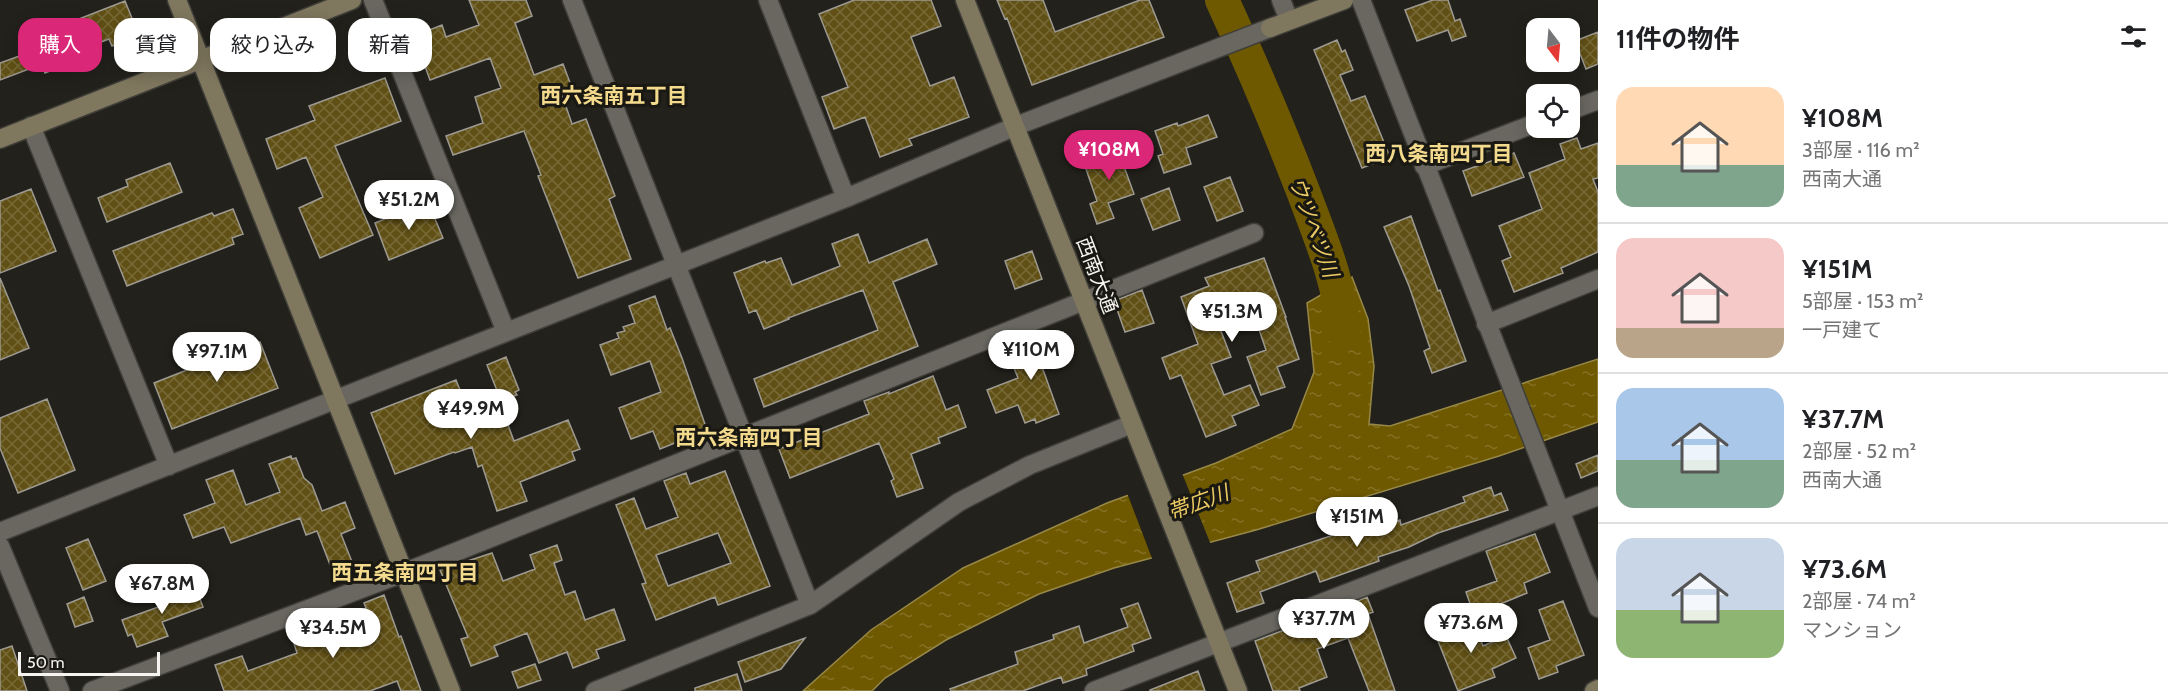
<!DOCTYPE html>
<html lang="ja">
<head>
<meta charset="utf-8">
<style>
	:root { --surface:#fff; --page:#f6f6f6; --text:#202124; --muted:#757577; --line:#e0e0e0; --accent:#db2777 }
	body { margin:0; font-family:Cabin,"Noto Sans JP",sans-serif; background:var(--page); color:var(--text); height:100vh; display:flex; flex-direction:column; font-size:22px; white-space:nowrap }
	* { box-sizing:border-box; margin:0 }
	p { font-size:20px; color:var(--muted) }
	.icon { flex:none; width:33px; height:33px; fill:none; stroke:currentColor; stroke-width:2; stroke-linecap:round; stroke-linejoin:round }
	.map { position:relative; flex:1; overflow:hidden }
	.side { display:flex; flex-direction:column; background:var(--surface); width:570px }
	.side>* { flex:none }
	.guide { position:absolute; left:18px; top:18px; width:570px; height:54px; display:flex; gap:12px }
	.needle { width:39px; rotate:164deg }
	.controls { position:absolute; left:1526px; top:18px; display:grid; gap:12px }
	.controls a { display:grid; place-items:center; width:54px; height:54px; border-radius:12px; background:var(--surface); box-shadow:0 3px 15px #0003; font-size:30px }
	.scale { position:absolute; left:18px; bottom:15px; width:142px; box-sizing:border-box; padding-left:6px; border:3px solid #f5f4f0; border-top:0; font-size:16px; line-height:21px; white-space:nowrap; color:#f5f4f0; -webkit-text-stroke:4px #1a1812; paint-order:stroke }
	.price { position:absolute; translate:-50% -51px; padding:0 14px; border-radius:21px; background:#fff; color:#222; font-size:20px; line-height:39px; filter:drop-shadow(0 2px 3px #0008) }
	.price::after { content:''; position:absolute; left:50%; top:36px; width:18px; height:14px; margin-left:-9px; background:inherit; clip-path:polygon(0 0,100% 0,50% 100%) }
	.price.active { background:var(--accent); color:#fff }
	ul { padding:0; list-style:none }
	li { display:flex; align-items:center; gap:18px; height:150px; padding:0 18px }
	li+li { border-top:2px solid var(--line) }
	li span { display:grid; place-items:center; flex:none; width:168px; height:120px; border-radius:18px; color:#555 }
	li>.icon { margin-inline-start:auto }
	span .icon { width:72px; height:72px; fill:#fffc; stroke-width:1 }
	li b { font-size:26px }
	h2 { display:flex; justify-content:space-between; align-items:center; height:72px; padding:0 18px; font-size:26px }
	.chip { padding:0 21px; border-radius:18px; background:var(--surface); box-shadow:0 3px 15px #0003; font-size:21px; line-height:54px }
	.chip.active { background:var(--accent); color:#fff }
	main { display:flex; flex:1; min-height:0 }
	.map>svg:first-child { display:block }
</style>
</head>
<body>
<main>
<div class="map">
<svg width="1598" height="691" viewBox="0 0 1598 691">
	<defs>
		<pattern id="water-ripples" width="26" height="14" patternUnits="userSpaceOnUse" patternTransform="scale(1.5)"><rect width="26" height="14" fill="#6f5900"/><path d="M2 4q2-2 4 0t4 0M15 11q2-2 4 0t4 0" fill="none" stroke="#847126"/></pattern>
		<pattern id="building-cross-hatch" width="8" height="8" patternUnits="userSpaceOnUse" patternTransform="scale(1.5)"><rect width="8" height="8" fill="#615015"/><path d="M0 0l8 8M0 8l8-8" fill="none" stroke="#786a37"/></pattern>
	</defs>
	<rect width="100%" height="100%" fill="#23211b"/>
	<path fill="url(#water-ripples)" stroke="#978848" stroke-width="1.5" d="M1352,277L1368,319L1374,366L1369,424L1390,426L1598,359V422L1499,456L1256,530L1114,568L1039,594L946,640L885,678L872,691H803L871,630L963,568L1107,503L1216,463L1292,429L1314,372L1307,303Z"/>
	<path fill="#23211b" d="M1182,473L1211,545L1153,561L1127,493Z"/>
	<g fill="none" stroke-linecap="round" stroke-linejoin="round">
		<path stroke="#6f5900" stroke-width="34" d="M1222,0C1251,63 1278,126 1303,191C1320,237 1340,282 1343,331"/>
	</g>
	<path fill="url(#building-cross-hatch)" stroke="#9d9a92" stroke-width="1.5" fill-rule="evenodd" d="M469,0H526L532,16L515,23L534,75L563,64L572,88L561,92L572,124L586,119L615,196L609,199L631,259L578,278L538,176L541,175L524,131L453,155L446,136L483,123L475,97L501,88L490,58L430,80L414,36L442,25L446,37L479,25Z
		M854,0H931L941,26L911,37L930,86L954,77L969,117L909,139L912,145L880,157L865,117L834,129L822,97L848,87L819,14Z
		M997,0H1043L1055,32L1140,0H1149L1164,37L1032,85L1007,18L1005,19Z
		M1433,0H1448L1455,21L1460,19L1466,36L1452,41L1448,30L1417,41L1405,10Z
		M125,1L136,28L125,33L127,40L112,46L109,39L59,58L62,66L45,73L42,64L0,80V63L25,54L20,42Z
		M1598,32V64L1586,69L1575,41Z
		M1337,40L1342,52L1345,50L1353,70L1340,75L1351,101L1365,96L1390,157L1362,168L1314,50Z
		M385,78L401,121L335,146L373,235L320,258L299,208L323,197L306,157L277,169L266,139L315,120L309,106Z
		M1208,115L1217,137L1186,148L1191,164L1164,173L1158,156L1163,154L1155,131L1177,123L1178,126Z
		M1113,136L1134,194L1108,203L1114,218L1097,224L1090,204L1097,201L1086,169L1107,162L1099,140Z
		M1577,138L1581,149L1598,143V178L1593,179L1598,192V252L1561,268L1563,273L1514,292L1502,261L1511,257L1499,226L1542,209L1529,173L1565,159L1560,144Z
		M1514,153L1524,177L1472,196L1463,171Z
		M170,163L182,192L107,222L98,198L128,186L126,180Z
		M1230,177L1243,211L1217,221L1204,187Z
		M1169,188L1180,220L1153,230L1141,199Z
		M31,189L56,251L0,273V201Z
		M428,202L443,238L389,260L375,223Z
		M233,209L243,234L232,238L234,244L127,286L113,251L212,213L214,216Z
		M1411,216L1438,291L1440,290L1466,361L1432,373L1424,351L1430,348L1409,286L1384,227Z
		M858,234L869,263L927,239L937,264L893,282L918,346L764,407L754,379L878,330L863,290L788,318L789,319L764,329L756,310L749,313L734,273L765,261L766,263L781,258L792,285L840,266L832,244Z
		M1032,251L1042,279L1015,289L1005,261Z
		M1264,258L1286,317H1285L1299,359L1277,367L1285,387L1261,395L1247,357L1266,350L1251,306L1216,318L1231,357L1211,364L1224,395L1250,385L1259,405L1232,416L1236,425L1206,437L1181,375L1170,379L1162,358L1198,344L1181,297L1209,286L1205,278Z
		M0,278L29,348L0,360Z
		M1142,290L1154,323L1125,332L1114,301Z
		M655,296L667,330L670,328L682,358L707,430L660,449L653,431L631,439L619,408L661,392L650,361L611,375L600,345L619,338L617,333L625,331L623,327L635,323L629,306Z
		M1063,332L1071,352L1041,364L1059,414L1036,423L1035,419L1025,423L1018,405L996,413L987,390L1018,378L1008,353Z
		M249,335L253,344L260,342L278,388L172,429L154,383L225,355L221,346Z
		M506,357L519,390L515,392L517,395L501,401L487,365Z
		M933,376L946,410L958,405L966,427L938,438L940,443L911,454L923,488L897,497L891,481L894,479L879,443L790,478L779,449L869,414L864,401L889,392V394Z
		M456,380L466,405L496,393L514,441L568,420L580,449L572,452L575,460L520,482L527,501L497,511L482,465L478,467L472,447L455,453L454,452L395,474L371,413Z
		M47,399L75,470L18,493L0,448V418Z
		M1598,455V471L1581,478L1576,464Z
		M291,456L292,459L296,458L304,478L312,485L322,511L345,502L355,528L341,534L354,567L334,575L317,531L306,535L300,518L231,543L224,527L193,538L184,515L215,503L206,480L233,470L246,505L280,492L269,464Z
		M725,471L770,586L718,605L715,597L656,620L642,584L646,583L616,505L634,498L646,529L678,517L664,481L686,473L690,484ZM718,533L731,563L668,586L656,555Z
		M1491,487L1494,496L1501,493L1508,510L1438,533L1409,547L1378,557L1379,561L1337,576L1320,582L1316,571L1260,592L1264,603L1237,612L1227,583L1260,571L1256,561L1366,524L1368,530L1400,520L1401,525L1465,502L1463,497Z
		M1535,534L1550,572L1524,583L1527,593L1474,615L1466,592L1497,581L1486,551Z
		M88,539L106,581L83,590L66,548Z
		M557,545L562,560L554,563L565,595L575,591L585,620L614,609L625,640L596,650L599,658L573,668L567,652L539,663L527,633L494,646L498,656L471,666L461,639L468,637L440,570L492,553L503,581L535,569L530,555Z
		M194,583L203,607L162,622L168,636L137,647L132,634L128,636L122,620L164,605L160,596Z
		M384,595L399,637L401,636L421,691H401L397,681L370,691H224L215,665L242,656L248,671L297,653L291,634L328,620L332,630L369,616L364,603Z
		M84,597L93,621L75,627L67,604Z
		M1367,597L1373,612L1368,614L1395,691H1369L1348,638L1317,649L1327,677L1299,688L1300,691H1273L1255,641L1308,621L1310,626L1340,614L1338,609Z
		M1563,601L1584,655L1556,666L1558,672L1539,679L1528,648L1550,640L1539,610Z
		M1138,603L1151,638L1132,645L1134,651L1086,669L1087,675L1063,683L1061,677L1023,691H951L950,689L1018,664L1015,652L1054,639L1053,635L1079,626L1084,643L1128,627L1121,609Z
		M1471,617L1483,646L1506,636L1516,658L1492,669L1495,677L1458,691L1434,631Z
		M805,638L781,669L745,682L738,662Z
		M12,646L27,691H0V650Z
		M535,664L541,680L518,688L512,672Z
		M1198,671L1205,691H1150V690Z
		M737,674L742,691H695V688Z"/>
	<g fill="none" stroke-linecap="round" stroke-linejoin="round">
		<g stroke="#3f3e39" stroke-width="21">
			<path id="street" d="M373,0L506,332
				M572,0L810,605
				M768,0L846,198
				M1281,0L1289,20
				M1361,0L1598,608
				M1569,111L1598,100
				M31,126L169,466
				M1424,166L1536,123
				M1486,324L1598,279
				M0,532L846,198L1016,126L1270,28
				M0,546L60,691
				M92,691L403,573L1254,233
				M595,691L810,605L959,502L1030,465L1132,424
				M1094,691L1598,496"/>
		</g>
		<g stroke="#3f3e39" stroke-width="21">
			<path id="secondary" d="M177,0L451,691
				M965,0L1238,691
				M1270,28L1344,0
				M0,139L352,0
				M1594,691L1598,689"/>
		</g>
		<use href="#street" stroke="#696760" stroke-width="18"/>
		<use href="#secondary" stroke="#7f775e" stroke-width="18"/>
	</g>
	<g text-anchor="middle" dominant-baseline="central" stroke-width="6" stroke-linejoin="round" paint-order="stroke">
		<g font-size="20" fill="#f5f4f0" stroke="#1a1812">
			<text transform="translate(1097 275) rotate(69)">西南大通</text>
		</g>
		<g font-size="21" font-weight="bold" fill="#f3da8d" stroke="#1a1812">
			<text x="614" y="95">西六条南五丁目</text>
			<text x="1439" y="153">西八条南四丁目</text>
			<text x="749" y="437">西六条南四丁目</text>
			<text x="405" y="572">西五条南四丁目</text>
		</g>
		<g font-size="21" font-style="italic" fill="#ebcb63" stroke="#1a1812">
			<text transform="translate(1314 227) rotate(70)">ウツベツ川</text>
			<text transform="translate(1198 502) rotate(-20)">帯広川</text>
		</g>
	</g>
</svg>
<div class="controls">
<a><svg class="needle" viewBox="-14 -14 28 28"><path d="M0-13l5 13h-10z" fill="#e53935"/><path d="M0 13l5-13h-10z" fill="#757577"/></svg></a>
<a><svg class="icon" aria-label="locate" viewBox="0 0 24 24"><circle cx="12" cy="12" r="6"/><path d="M12 2v4M12 18v4M2 12h4M18 12h4"/></svg></a>
</div>
<div class="scale">50 m</div>
<b class="price active" style="left:1109px;top:181px">¥108M</b>
<b class="price" style="left:409px;top:231px">¥51.2M</b>
<b class="price" style="left:1232px;top:343px">¥51.3M</b>
<b class="price" style="left:1031px;top:381px">¥110M</b>
<b class="price" style="left:217px;top:383px">¥97.1M</b>
<b class="price" style="left:471px;top:440px">¥49.9M</b>
<b class="price" style="left:1357px;top:548px">¥151M</b>
<b class="price" style="left:162px;top:615px">¥67.8M</b>
<b class="price" style="left:1324px;top:650px">¥37.7M</b>
<b class="price" style="left:1471px;top:654px">¥73.6M</b>
<b class="price" style="left:333px;top:659px">¥34.5M</b>
<div class="guide">
<a class="chip active">購入</a>
<a class="chip">賃貸</a>
<a class="chip">絞り込み</a>
<a class="chip">新着</a>
</div>
</div>
<section class="side">
<h2>11件の物件<svg class="icon" aria-label="filters" viewBox="0 0 24 24"><path d="M4 7h16M4 17h16"/><circle cx="9" cy="7" r="2"/><circle cx="15" cy="17" r="2"/></svg></h2>
<ul>
<li><span style="background:linear-gradient(#ffd9b3 65%,#7fa58c 0)"><svg class="icon" aria-label="home" viewBox="0 0 24 24"><path d="M3 11l9-7 9 7M6 9v11h12V9"/></svg></span><div><b>¥108M</b><p>3部屋 · 116 m²</p><p>西南大通</p></div></li>
<li><span style="background:linear-gradient(#f6c9c9 75%,#b9a48a 0)"><svg class="icon" aria-label="home" viewBox="0 0 24 24"><path d="M3 11l9-7 9 7M6 9v11h12V9"/></svg></span><div><b>¥151M</b><p>5部屋 · 153 m²</p><p>一戸建て</p></div></li>
<li><span style="background:linear-gradient(#a9c7e8 60%,#7fa58c 0)"><svg class="icon" aria-label="home" viewBox="0 0 24 24"><path d="M3 11l9-7 9 7M6 9v11h12V9"/></svg></span><div><b>¥37.7M</b><p>2部屋 · 52 m²</p><p>西南大通</p></div></li>
<li><span style="background:linear-gradient(#c9d6e8 60%,#8fb573 0)"><svg class="icon" aria-label="home" viewBox="0 0 24 24"><path d="M3 11l9-7 9 7M6 9v11h12V9"/></svg></span><div><b>¥73.6M</b><p>2部屋 · 74 m²</p><p>マンション</p></div></li>
</ul>
</section>
</main>
</body>
</html>
